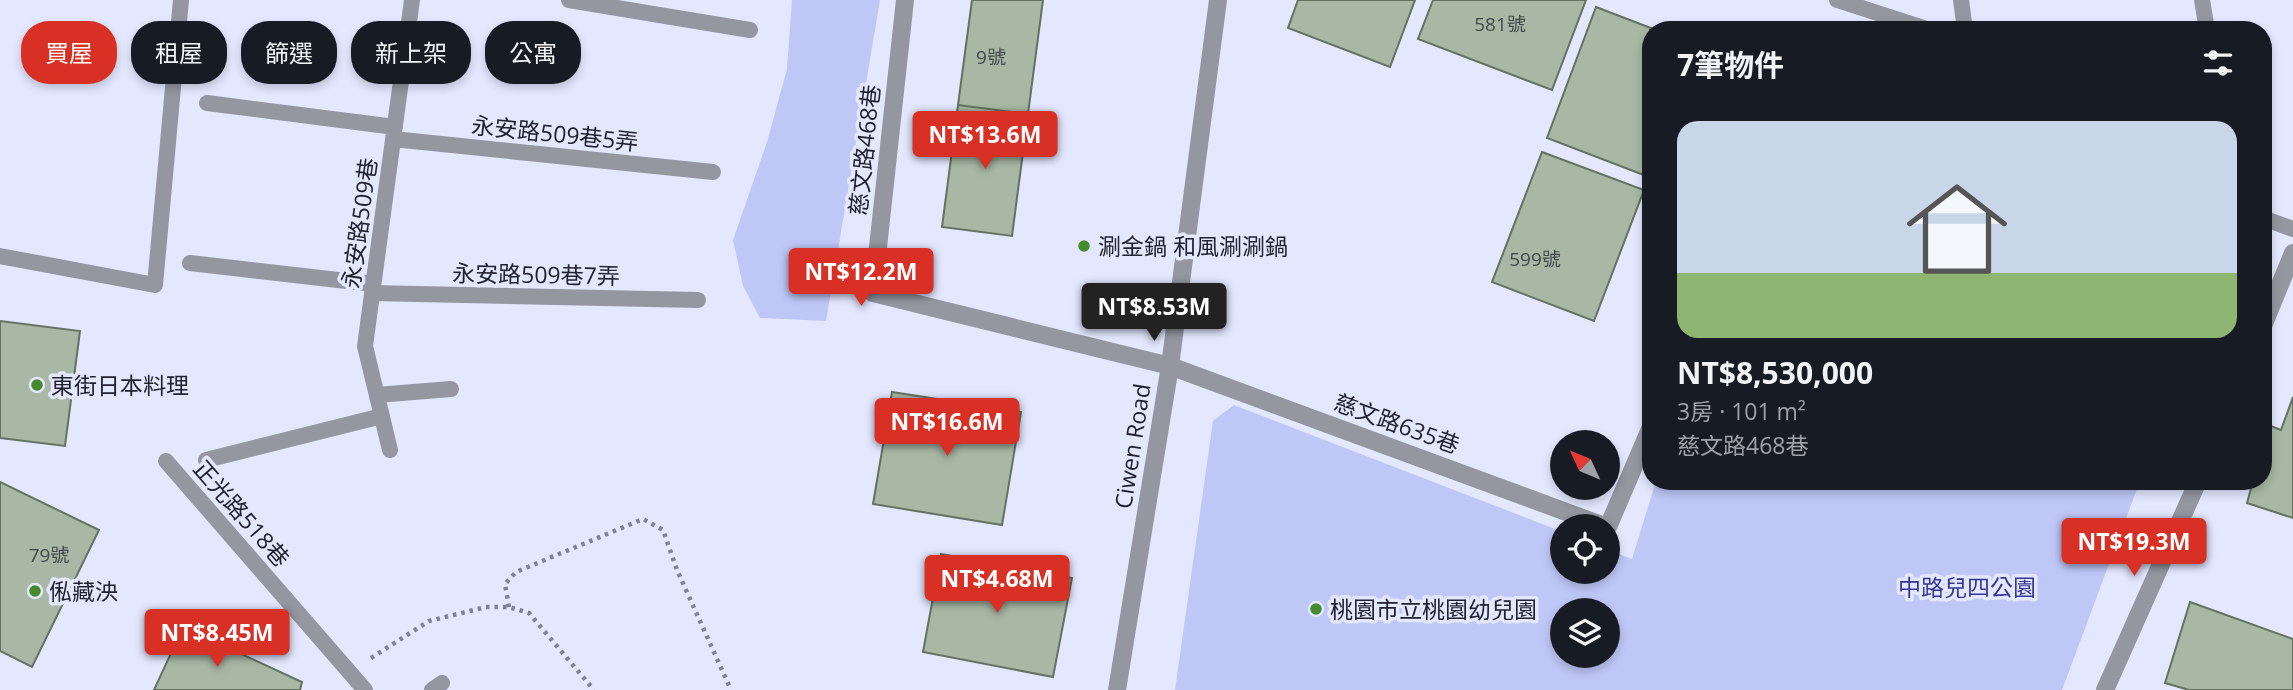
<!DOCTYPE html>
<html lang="zh-TW">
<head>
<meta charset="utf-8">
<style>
	:root { --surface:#171b24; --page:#242831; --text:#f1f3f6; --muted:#9ea1a6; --line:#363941; --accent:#d93025 }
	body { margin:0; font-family:"Open Sans","Noto Sans TC",sans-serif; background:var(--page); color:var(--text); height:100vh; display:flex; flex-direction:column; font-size:26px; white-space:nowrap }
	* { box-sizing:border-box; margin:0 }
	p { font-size:23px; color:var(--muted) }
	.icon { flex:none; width:38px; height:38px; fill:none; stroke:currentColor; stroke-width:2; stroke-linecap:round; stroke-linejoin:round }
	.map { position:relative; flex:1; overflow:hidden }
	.panel { position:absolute; left:1642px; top:21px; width:630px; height:469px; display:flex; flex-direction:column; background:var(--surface); border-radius:28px; box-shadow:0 4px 10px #0003 }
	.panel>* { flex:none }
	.banner { position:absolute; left:21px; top:21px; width:665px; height:63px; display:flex; gap:14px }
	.needle { width:46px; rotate:314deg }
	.buttons { position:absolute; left:1550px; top:430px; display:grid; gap:14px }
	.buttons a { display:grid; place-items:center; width:70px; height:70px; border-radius:50%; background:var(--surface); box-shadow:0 4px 10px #0003; font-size:35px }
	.price { position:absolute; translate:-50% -60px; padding:0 16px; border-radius:7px; background:var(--accent); color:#fff; font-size:23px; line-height:46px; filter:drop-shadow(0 2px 4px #0008) }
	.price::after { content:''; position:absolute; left:50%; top:42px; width:21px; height:16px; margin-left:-10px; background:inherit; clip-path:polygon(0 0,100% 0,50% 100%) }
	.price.on { background:#222; color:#fff }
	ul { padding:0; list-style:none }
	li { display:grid; align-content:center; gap:14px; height:371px; padding:0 35px }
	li+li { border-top:2px solid var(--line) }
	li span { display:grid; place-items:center; height:217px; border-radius:21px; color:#555 }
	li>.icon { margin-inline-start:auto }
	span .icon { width:126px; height:126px; fill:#fffc; stroke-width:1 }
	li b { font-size:30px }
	h2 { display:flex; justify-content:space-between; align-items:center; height:84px; padding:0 35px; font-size:30px }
	.pill { padding:0 24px; border-radius:28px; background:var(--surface); box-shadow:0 4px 10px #0003; font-size:24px; line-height:63px }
	.pill.on { background:var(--accent); color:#fff }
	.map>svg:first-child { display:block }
</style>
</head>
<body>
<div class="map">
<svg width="2293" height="690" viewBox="0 0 2293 690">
	<rect width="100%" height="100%" fill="#e3e8ff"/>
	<path fill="#bfc7f7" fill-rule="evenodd" d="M792,0H880L826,321L760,318L743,286L733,240L767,142L787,69Z
		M1234,405L1563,532V572H1608V550L1632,559L1656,481H2140L2062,690H1175L1213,421ZM1563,611H1608V656H1563Z"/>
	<path fill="#a9b8a5" stroke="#647260" stroke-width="2" d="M972,0H1043L1028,114L958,105Z
		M1298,0H1415L1390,67L1288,28Z
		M1433,0H1586L1552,90L1418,39Z
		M1596,7L1656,30H1650L1649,177L1547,138Z
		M958,105L1028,114L1012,236L942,227Z
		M1542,152L1644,190L1594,321L1492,282Z
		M0,321L80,331L65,446L0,438Z
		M892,392L1021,412L1002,525L873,504Z
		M2293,397V518L2247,503L2253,481H2263V451L2271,426L2281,430Z
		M0,482L99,530L32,667L0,651Z
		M941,554L1072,578L1053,677L923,652Z
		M2190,602L2293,639V690H2189L2165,683Z
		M183,627L302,682L300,690H154Z"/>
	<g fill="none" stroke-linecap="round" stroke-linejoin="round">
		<path stroke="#7f8291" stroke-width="4.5" stroke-dasharray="3.5 5" stroke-linecap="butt" d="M509,607L505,584L516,572L643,519L663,530L677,570L731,690
			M371,658L429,621L486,607H509L529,613L594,690"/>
		<path stroke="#9496a0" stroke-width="16" d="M569,0L750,30
			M1837,0L1930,30
			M1961,0L1965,30
			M2202,0L2207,30
			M207,103L395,127
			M393,139L713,172
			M2263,218L2293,229
			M0,256L155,285L181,0
			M190,263L373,284
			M372,293L698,300
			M377,395L451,389
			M390,450L365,346L412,0
			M206,460L382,416
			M166,461L365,690
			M432,690L442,683"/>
		<path stroke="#9496a0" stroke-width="18" d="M905,0L873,293L1170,366L1607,527
			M2263,326L2293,253
			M1608,527L1650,429
			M2105,690L2198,481"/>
		<path stroke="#9496a0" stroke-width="18" d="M1117,690L1170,366L1218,0"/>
	</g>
	<g fill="#468a2d" stroke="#e3e8ff" stroke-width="2.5">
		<circle cx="1084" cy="246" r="7"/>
		<circle cx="37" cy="385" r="7"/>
		<circle cx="35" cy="591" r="7"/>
		<circle cx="1316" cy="609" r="7"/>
	</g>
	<g text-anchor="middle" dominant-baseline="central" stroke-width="7" stroke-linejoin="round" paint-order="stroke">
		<g font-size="19" fill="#43484a">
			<text x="1500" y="24">581號</text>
			<text x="991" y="57">9號</text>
			<text x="1535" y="259">599號</text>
			<text x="49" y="555">79號</text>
		</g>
		<g font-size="23" fill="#21222b" stroke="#e3e8ff">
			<text transform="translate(555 133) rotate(6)">永安路509巷5弄</text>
			<text transform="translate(864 150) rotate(-84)">慈文路468巷</text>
			<text transform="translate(359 223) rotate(-82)">永安路509巷</text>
			<text transform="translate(536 274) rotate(1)">永安路509巷7弄</text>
			<text transform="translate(1397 423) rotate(20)">慈文路635巷</text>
			<text transform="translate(1132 446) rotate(-81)">Ciwen Road</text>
			<text transform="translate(242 513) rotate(49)">正光路518巷</text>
		</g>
		<g font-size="23" fill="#21222b" stroke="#e3e8ff" text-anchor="start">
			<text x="1098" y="246">涮金鍋 和風涮涮鍋</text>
			<text x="51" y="385">東街日本料理</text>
			<text x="49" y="591">俬藏泱</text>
			<text x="1330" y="609">桃園市立桃園幼兒園</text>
		</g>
		<g font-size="23" fill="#363498" stroke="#e3e8ff">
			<text x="1967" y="587">中路兒四公園</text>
		</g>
	</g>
</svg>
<div class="buttons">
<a><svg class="needle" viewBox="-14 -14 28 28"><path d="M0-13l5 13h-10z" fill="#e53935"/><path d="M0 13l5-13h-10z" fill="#9ea1a6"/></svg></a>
<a><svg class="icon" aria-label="locate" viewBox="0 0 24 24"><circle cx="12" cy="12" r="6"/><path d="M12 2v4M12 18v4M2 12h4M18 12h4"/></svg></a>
<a><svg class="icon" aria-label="layers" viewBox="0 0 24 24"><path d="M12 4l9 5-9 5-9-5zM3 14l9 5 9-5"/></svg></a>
</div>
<b class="price" style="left:985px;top:171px">NT$13.6M</b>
<b class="price" style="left:861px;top:308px">NT$12.2M</b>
<b class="price on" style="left:1154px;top:343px">NT$8.53M</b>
<b class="price" style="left:947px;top:458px">NT$16.6M</b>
<b class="price" style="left:2134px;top:578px">NT$19.3M</b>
<b class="price" style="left:997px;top:615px">NT$4.68M</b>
<b class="price" style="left:217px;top:669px">NT$8.45M</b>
<div class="banner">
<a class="pill on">買屋</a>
<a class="pill">租屋</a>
<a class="pill">篩選</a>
<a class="pill">新上架</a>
<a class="pill">公寓</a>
</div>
<section class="panel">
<h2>7筆物件<svg class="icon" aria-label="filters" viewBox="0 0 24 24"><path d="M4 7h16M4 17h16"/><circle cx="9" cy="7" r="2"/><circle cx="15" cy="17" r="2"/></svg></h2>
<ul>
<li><span style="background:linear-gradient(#c9d6e8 70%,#8fb573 0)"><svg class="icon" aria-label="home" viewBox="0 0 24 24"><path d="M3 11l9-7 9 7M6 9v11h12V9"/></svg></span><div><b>NT$8,530,000</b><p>3房 · 101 m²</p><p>慈文路468巷</p></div></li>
</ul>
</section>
</div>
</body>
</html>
